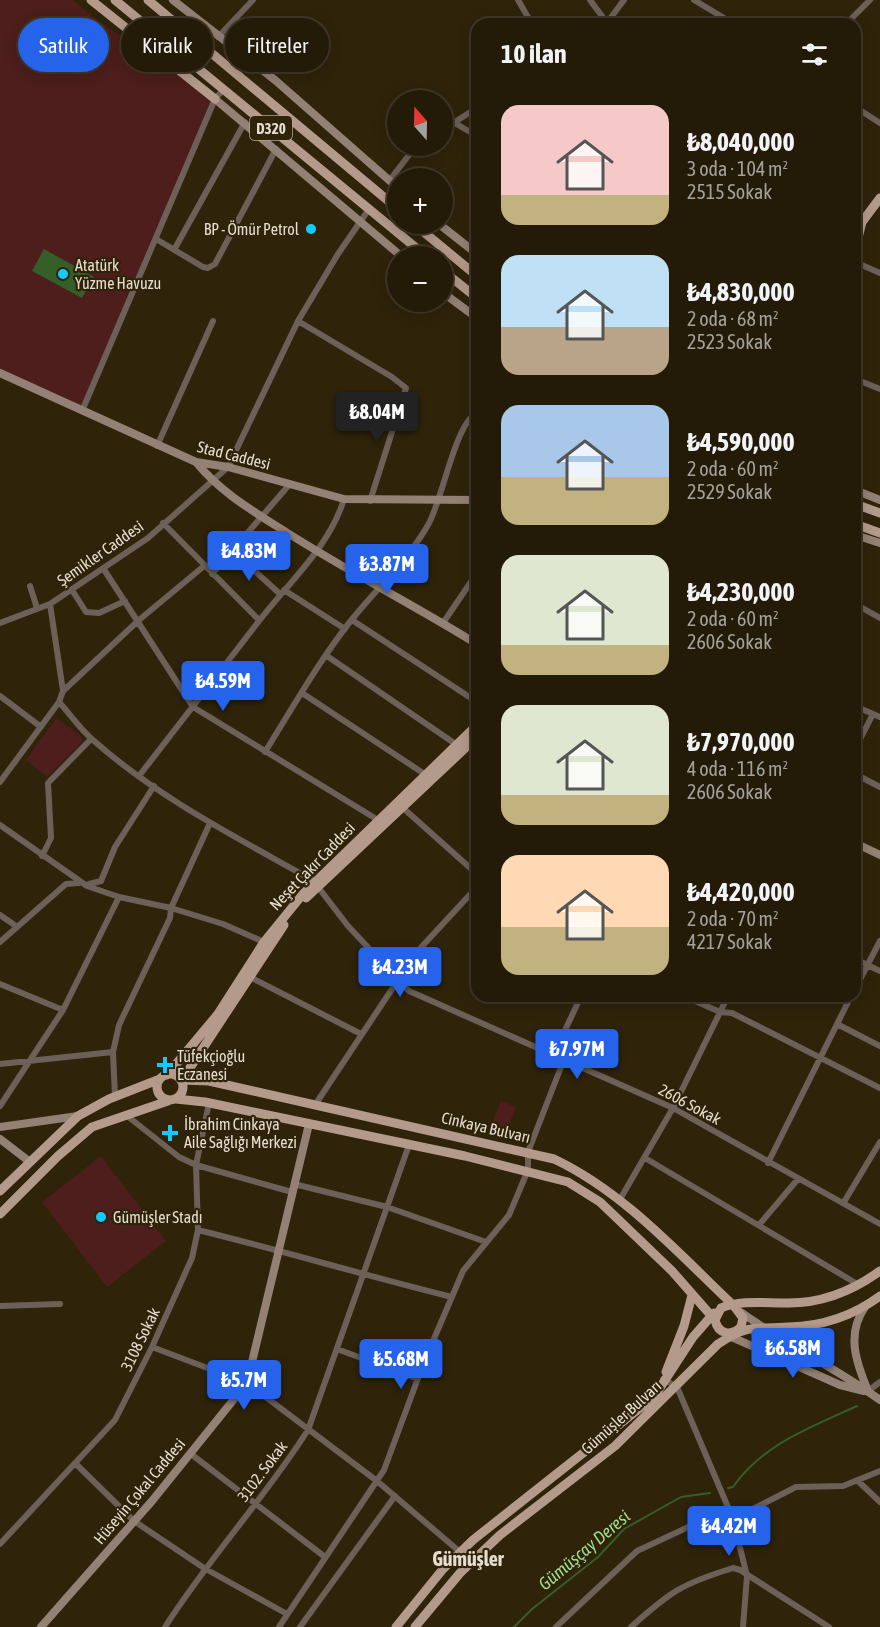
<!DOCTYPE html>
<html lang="tr">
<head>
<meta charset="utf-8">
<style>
	:root { --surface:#231a08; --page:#2f2716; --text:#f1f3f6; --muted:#a3a19c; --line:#403829; --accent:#2563eb }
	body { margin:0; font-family:"Asap Condensed",sans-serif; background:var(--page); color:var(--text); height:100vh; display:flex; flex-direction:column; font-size:22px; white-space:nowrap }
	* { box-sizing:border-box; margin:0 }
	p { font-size:20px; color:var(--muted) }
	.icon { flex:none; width:33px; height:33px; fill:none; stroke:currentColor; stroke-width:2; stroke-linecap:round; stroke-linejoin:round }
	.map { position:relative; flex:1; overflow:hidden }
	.details { position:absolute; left:471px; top:18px; width:390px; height:984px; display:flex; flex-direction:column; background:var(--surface); border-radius:18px; box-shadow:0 3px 15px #0003,0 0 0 2px var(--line) }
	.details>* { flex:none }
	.hud { position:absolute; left:18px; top:18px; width:363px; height:54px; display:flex; gap:12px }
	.needle { width:39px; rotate:340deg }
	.controls { position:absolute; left:387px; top:90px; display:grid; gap:12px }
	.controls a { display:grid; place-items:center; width:66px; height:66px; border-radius:50%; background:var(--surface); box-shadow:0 3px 15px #0003,0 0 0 2px var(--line); font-size:30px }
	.price { position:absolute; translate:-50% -51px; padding:0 14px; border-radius:6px; background:var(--accent); color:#fff; font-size:20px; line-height:39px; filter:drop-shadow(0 2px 3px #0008) }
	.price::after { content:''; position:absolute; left:50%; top:36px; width:18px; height:14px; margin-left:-9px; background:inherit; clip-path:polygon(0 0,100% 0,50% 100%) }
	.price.current { background:#222; color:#fff }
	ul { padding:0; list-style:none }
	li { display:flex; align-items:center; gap:18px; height:150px; padding:0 30px }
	li span { display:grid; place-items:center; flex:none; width:168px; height:120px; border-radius:18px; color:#555 }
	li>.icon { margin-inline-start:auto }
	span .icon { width:72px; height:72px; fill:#fffc; stroke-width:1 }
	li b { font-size:26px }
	h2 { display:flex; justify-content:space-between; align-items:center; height:72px; padding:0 30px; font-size:26px }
	.pill { padding:0 21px; border-radius:27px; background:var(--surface); box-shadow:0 3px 15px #0003,0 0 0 2px var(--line); font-size:21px; line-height:54px }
	.pill.current { background:var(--accent); color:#fff }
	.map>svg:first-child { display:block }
</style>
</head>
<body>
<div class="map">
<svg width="880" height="1627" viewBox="0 0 880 1627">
	<rect width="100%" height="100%" fill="#2f230a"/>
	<path fill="#4d1e1b" d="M0,0H73L100,22L215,99L82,411L0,370Z
		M56,718L80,735L82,742L47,777L26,760Z
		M501,1101L516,1107L506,1132L491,1126Z
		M101,1156L166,1241L107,1287L42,1202Z"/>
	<path fill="#355e29" d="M44,249L94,277L82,298L32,271Z"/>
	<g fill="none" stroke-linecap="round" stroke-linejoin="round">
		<path stroke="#355e29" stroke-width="2" d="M728,1488L733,1487C763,1444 811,1427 857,1406
			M514,1627L532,1609L598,1557L624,1529L681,1497L710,1493"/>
		<path stroke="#6c6058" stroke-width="6" d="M518,0L532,24
			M590,0L607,23
			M694,0L734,24
			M606,24L624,0
			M846,24L870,0
			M218,37L253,0
			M855,107L880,123
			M453,122L477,136
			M442,130L477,108
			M389,181L409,155L422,146
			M156,239L203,267L208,268L215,264L276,149
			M174,250L245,122
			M855,262L880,273
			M298,321L392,377L406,388L370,501
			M855,379L880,389
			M82,411L215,99L224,89
			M157,446L213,321
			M163,523L259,620
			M233,551L280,594
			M103,568L193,707L378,820
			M212,574L289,485
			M30,586L37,608
			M72,590L86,612L99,613L125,601
			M284,590L345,629
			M855,604L880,618
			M352,620L477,702
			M0,623L50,604
			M443,623L477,573
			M327,656L457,745
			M63,691L139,620L204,566
			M302,693L426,775
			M0,696L41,727
			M59,702C70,714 80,729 93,740C158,798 238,838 314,881
			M855,706L880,717
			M855,749L873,714
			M265,752C293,707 320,659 353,618C378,587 408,560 428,525C442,502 455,423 477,413
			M855,774L880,787
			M139,776C179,725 219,672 259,621C289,582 330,546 344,499
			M0,782L59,702L63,691L50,604L148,538L228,467L298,321L338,254L369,209
			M403,808L477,874
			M0,825L87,886L119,897L171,908L223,924L264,942
			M42,856L51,838L48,783L91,739
			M89,884L101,881L115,847L154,786
			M318,887L348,926L409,991L673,1108L880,1224
			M0,915L16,926
			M0,942L66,884L79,883
			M855,959L880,971
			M250,977L361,1034
			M0,984L63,1010
			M855,989L880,941
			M684,996L720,1012L732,1013L880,1088
			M837,1024L880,1046
			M0,1064L113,1052
			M115,1097L113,1052L119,1025L170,918L171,908L210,823
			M315,1105L398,980L402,968L477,887
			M0,1106L63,1010L119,897
			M126,1115L179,1157L196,1165L292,1192
			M645,1158L859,1285
			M768,1163L851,996
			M294,1184L387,1207L486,1242
			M619,1201L673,1108L728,996
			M844,1202L880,1142
			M759,1225L798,1179
			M198,1230C283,1251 367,1276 452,1297
			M0,1306L60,1304
			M152,1347L247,1383L377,1481L460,1552
			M337,1349L418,1379
			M663,1379L677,1387L733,1519L747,1576L743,1627
			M868,1391L880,1382
			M191,1454L325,1557
			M75,1463L134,1521L204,1568L287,1614
			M858,1481L880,1502
			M733,1519L796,1487L843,1486L880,1471
			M0,1544L115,1420L152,1347L192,1258L198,1230L196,1165L209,1103
			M165,1627C209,1558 264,1499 308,1430L409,1145
			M279,1627L384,1470L424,1362L463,1271L509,1215L528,1170V1152L561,1067L553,1056L581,996
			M300,1627L395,1496
			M556,1627L637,1551L729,1508
			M631,1627C670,1592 681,1584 733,1568L740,1570L829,1627"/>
		<path stroke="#948175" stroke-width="8" d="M173,0L275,80L398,188
			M215,99L401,256
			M439,224L477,254
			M442,292L477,318
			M0,373L196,462L228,467L344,499L477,500
			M196,462C221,493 253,511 286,532C349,572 414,605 477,644
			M855,490L880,500
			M855,535L880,543
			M855,843L880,855
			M0,1127L78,1116
			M0,1139L30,1162
			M865,1307C846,1334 856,1362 868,1391
			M742,1313C787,1345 836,1368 880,1400
			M727,1335L840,1385L864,1391
			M41,1627L152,1501L247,1383L309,1124"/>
		<path stroke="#b39a8b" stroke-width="9" d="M91,0L215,99
			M115,0L426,256
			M148,0L398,209
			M414,224L477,276
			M855,249L862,222L880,198
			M442,270L477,298
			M855,504L880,513
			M855,524L880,533
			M306,898L477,737
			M157 1087a13 13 0 1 1 26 0a13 13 0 1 1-26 0Z
			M167,1075L218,1014L264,942L303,894L477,725
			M182,1080L209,1081L554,1159C624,1192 679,1254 734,1306L743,1318L741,1327C731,1337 718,1334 715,1320L721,1308C740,1300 764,1303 785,1303C821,1304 851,1292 880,1271
			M182,1080L284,925
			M176,1099L205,1102L465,1156L568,1182L600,1202L672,1271L715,1320
			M0,1191L78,1116L109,1099L160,1079
			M0,1214L58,1156L92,1127L168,1101
			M666,1372L684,1326L692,1295
			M396,1627L443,1569L473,1540L654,1397L693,1337L714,1313
			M415,1627L460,1573L500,1535L615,1446L718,1344C750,1323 753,1330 789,1327C822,1326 853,1316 880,1296"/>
	</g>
	<g fill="#15cafb" stroke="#2f230a" stroke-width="2">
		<circle cx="311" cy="229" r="6"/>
		<circle cx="63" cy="274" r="6"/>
		<path d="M162 1056h6v6h6v6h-6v6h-6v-6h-6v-6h6z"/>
		<path d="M167 1124h6v6h6v6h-6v6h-6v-6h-6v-6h6z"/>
		<circle cx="101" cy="1217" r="6"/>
	</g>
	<g text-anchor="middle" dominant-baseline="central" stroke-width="4.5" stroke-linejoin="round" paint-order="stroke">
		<rect fill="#2f230a" stroke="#aea594" stroke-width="1.5" x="250" y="116" width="42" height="24" rx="4.5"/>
		<g font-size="15" font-weight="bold" fill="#e5ddcf">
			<text x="271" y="128">D320</text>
		</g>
		<g font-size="16" fill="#e5ddcf" stroke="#2f230a" text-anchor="start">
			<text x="299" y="229" text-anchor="end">BP - Ömür Petrol</text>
			<text x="75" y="265">Atatürk<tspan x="75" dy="18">Yüzme Havuzu</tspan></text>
			<text x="177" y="1056">Tüfekçioğlu<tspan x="177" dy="18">Eczanesi</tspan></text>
			<text x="184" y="1124">İbrahim Cinkaya<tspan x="184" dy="18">Aile Sağlığı Merkezi</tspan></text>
			<text x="113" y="1217">Gümüşler Stadı</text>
		</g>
		<g font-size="16" fill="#e5ddcf" stroke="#2f230a">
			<text transform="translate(234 455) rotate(14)">Stad Caddesi</text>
			<text transform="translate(100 553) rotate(-35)">Şemikler Caddesi</text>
			<text transform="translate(312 866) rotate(-46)">Neşet Çakır Caddesi</text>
			<text transform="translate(690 1104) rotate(28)">2606 Sokak</text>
			<text transform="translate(486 1127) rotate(13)">Cinkaya Bulvarı</text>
			<text transform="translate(140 1339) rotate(-64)">3108 Sokak</text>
			<text transform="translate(621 1417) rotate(-42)">Gümüşler Bulvarı</text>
			<text transform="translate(262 1471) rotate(-53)">3102. Sokak</text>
			<text transform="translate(139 1491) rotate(-50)">Hüseyin Çokal Caddesi</text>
		</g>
		<g font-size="18" font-style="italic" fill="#9fdd8d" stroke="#2f230a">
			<text transform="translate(584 1550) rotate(-40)">Gümüşçay Deresi</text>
		</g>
		<g font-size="20" font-weight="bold" fill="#e5ddcf" stroke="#2f230a">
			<text x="468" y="1558">Gümüşler</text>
		</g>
	</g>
</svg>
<div class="controls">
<a><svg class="needle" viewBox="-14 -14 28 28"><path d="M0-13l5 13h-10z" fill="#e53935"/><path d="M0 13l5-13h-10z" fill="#a3a19c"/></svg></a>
<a>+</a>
<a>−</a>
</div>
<b class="price current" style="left:377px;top:443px">₺8.04M</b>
<b class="price" style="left:249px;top:582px">₺4.83M</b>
<b class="price" style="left:387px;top:595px">₺3.87M</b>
<b class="price" style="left:223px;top:712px">₺4.59M</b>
<b class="price" style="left:400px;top:998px">₺4.23M</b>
<b class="price" style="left:577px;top:1080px">₺7.97M</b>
<b class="price" style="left:793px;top:1379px">₺6.58M</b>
<b class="price" style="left:401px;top:1390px">₺5.68M</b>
<b class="price" style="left:244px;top:1411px">₺5.7M</b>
<b class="price" style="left:729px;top:1557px">₺4.42M</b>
<div class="hud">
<a class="pill current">Satılık</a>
<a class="pill">Kiralık</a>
<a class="pill">Filtreler</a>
</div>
<section class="details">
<h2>10 ilan<svg class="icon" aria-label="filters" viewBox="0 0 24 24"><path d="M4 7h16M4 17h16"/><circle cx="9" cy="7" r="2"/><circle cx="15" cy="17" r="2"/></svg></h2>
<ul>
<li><span style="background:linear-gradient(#f6c9c9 75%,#c2b280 0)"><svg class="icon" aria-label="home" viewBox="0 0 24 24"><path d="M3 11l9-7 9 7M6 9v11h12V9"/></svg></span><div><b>₺8,040,000</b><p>3 oda · 104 m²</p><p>2515 Sokak</p></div></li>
<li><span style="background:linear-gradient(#bfe0f5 60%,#b9a48a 0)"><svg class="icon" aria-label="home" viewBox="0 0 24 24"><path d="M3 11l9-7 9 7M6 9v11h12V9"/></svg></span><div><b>₺4,830,000</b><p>2 oda · 68 m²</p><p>2523 Sokak</p></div></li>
<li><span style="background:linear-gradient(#a9c7e8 60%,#c2b280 0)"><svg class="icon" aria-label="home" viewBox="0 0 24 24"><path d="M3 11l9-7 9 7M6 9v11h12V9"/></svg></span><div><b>₺4,590,000</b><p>2 oda · 60 m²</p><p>2529 Sokak</p></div></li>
<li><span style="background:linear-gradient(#dfe7d0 75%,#c2b280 0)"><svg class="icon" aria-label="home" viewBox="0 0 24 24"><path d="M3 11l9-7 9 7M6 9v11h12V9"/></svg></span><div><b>₺4,230,000</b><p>2 oda · 60 m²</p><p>2606 Sokak</p></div></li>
<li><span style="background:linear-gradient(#dfe7d0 75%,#c2b280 0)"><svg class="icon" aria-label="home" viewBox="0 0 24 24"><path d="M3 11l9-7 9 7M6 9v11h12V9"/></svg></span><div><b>₺7,970,000</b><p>4 oda · 116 m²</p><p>2606 Sokak</p></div></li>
<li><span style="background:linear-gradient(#ffd9b3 60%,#c2b280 0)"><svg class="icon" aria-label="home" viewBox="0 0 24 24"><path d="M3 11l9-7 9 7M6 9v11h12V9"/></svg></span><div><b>₺4,420,000</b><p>2 oda · 70 m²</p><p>4217 Sokak</p></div></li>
</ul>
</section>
</div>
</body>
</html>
